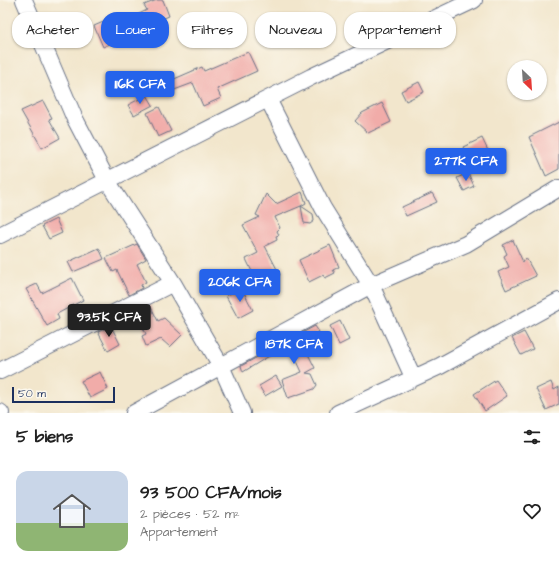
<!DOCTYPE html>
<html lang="fr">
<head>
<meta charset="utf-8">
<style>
	:root { --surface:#fff; --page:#f6f6f6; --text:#222; --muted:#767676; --line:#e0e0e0; --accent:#2563eb }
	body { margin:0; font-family:"Architects Daughter",sans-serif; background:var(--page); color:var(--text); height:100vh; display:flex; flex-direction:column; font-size:15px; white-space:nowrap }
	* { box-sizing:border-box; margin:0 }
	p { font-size:13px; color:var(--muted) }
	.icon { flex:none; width:22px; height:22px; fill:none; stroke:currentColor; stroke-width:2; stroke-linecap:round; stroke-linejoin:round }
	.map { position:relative; height:413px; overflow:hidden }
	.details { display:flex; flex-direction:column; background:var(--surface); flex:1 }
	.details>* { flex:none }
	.guide { position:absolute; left:12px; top:12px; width:535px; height:36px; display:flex; gap:8px }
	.needle { width:26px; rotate:155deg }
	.tools { position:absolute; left:507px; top:60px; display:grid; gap:8px }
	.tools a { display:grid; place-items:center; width:40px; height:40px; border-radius:50%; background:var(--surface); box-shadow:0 1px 3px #0004; font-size:20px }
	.scale { position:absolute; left:12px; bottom:10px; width:103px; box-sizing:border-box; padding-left:4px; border:2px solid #1b2f5e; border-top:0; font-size:11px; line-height:14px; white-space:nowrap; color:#1b2f5e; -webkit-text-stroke:3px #fbf7ec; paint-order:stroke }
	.price { position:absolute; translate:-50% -34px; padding:0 9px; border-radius:4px; background:var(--accent); color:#fff; font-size:13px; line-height:26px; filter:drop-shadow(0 1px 2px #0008) }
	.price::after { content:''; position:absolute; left:50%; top:24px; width:12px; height:9px; margin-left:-6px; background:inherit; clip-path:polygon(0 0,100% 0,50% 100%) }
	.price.active { background:#222; color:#fff }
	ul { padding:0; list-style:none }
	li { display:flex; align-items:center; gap:12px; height:100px; padding:0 16px }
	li+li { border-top:1px solid var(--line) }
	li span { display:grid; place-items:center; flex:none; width:112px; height:80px; border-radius:12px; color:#555 }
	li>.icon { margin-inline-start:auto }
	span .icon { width:48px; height:48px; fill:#fffc; stroke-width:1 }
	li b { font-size:17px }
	h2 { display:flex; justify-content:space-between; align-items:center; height:48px; padding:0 16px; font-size:17px }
	.pill { padding:0 14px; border-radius:16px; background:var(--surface); box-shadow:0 1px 3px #0004; font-size:14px; line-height:36px }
	.pill.active { background:var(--accent); color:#fff }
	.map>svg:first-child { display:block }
</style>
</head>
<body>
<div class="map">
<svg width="559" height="413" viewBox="0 0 559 413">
	<rect width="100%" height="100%" fill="#fbf7ec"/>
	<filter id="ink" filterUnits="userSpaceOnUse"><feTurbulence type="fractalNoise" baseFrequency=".025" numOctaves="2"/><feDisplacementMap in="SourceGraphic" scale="8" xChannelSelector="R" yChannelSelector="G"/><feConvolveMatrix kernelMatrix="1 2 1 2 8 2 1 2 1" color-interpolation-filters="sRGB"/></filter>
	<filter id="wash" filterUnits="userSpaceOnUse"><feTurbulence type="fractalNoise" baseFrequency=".012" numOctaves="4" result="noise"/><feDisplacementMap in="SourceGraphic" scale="16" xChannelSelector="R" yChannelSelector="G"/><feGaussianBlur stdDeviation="0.9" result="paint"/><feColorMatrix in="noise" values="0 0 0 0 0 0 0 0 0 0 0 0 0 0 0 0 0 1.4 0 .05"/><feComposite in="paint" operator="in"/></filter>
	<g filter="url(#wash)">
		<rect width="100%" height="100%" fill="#f2e6cc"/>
		<g id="blocks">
			<path fill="#f1aca9" d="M157,0H163L169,16L137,29L138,31L103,47L94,26L108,20L111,28L147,10L144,5Z
				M248,52L257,71L217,89L221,98L203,106L193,83L169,92L165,83L202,67L204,71Z
				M419,82L424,92L406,101L401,91Z
				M147,95L153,105L134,115L128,105Z
				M43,101L52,118L49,119L60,138L42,148L21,111Z
				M382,103L391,122L368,133L355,121L362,113Z
				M159,107L171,131L158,137L147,113Z
				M559,122V169L546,176L529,137Z
				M482,138L490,155L471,164L463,147Z
				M468,173L474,186L464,191L457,178Z
				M302,192L306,203L301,206L313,214L314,221L310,224L304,223L301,206L275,217L280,228L277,231L279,235L276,236L277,240L265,246L280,275L259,286L246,259L258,253L243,225L260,217L256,215L266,194L276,204Z
				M432,193L437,202L406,216L402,207Z
				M56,219L62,233L49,239L42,226Z
				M513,240L523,262L526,258L536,276L506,290L498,272L509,267L504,256L507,254L503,245Z
				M137,244L146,259L137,264L146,282L141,285L142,288L129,295L117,270L113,272L106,258Z
				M330,245L339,267L333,270L335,273L325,278L323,275L309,282L299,260Z
				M99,248L104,259L73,272L68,262Z
				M72,278L83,300L57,314L59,319L47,326L26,289L37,284L42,293Z
				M241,287L253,310L238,318L226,296Z
				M150,305L158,321L164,318L182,335L170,347L161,339L146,346L142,336L146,334L136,312Z
				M340,321L349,340L339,345L330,326Z
				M111,326L120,344L108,351L98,332Z
				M315,326L319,332L301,340L315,368L306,373L312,374L317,385L314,389L288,398L282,380L302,372L289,344L243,372L241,366Z
				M524,332L533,349L521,355L512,338Z
				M100,372L108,389L90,398L81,381Z
				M276,376L282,386L265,396L259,386Z
				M496,380L507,396L485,411L474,394Z
				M551,382L554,390L559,387V404L546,410L536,389Z"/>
		</g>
	</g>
	<g filter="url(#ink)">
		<use href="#blocks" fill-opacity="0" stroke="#666f84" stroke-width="1"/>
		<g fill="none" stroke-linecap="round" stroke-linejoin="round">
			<g stroke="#666f84" stroke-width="18">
				<path id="minor" d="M24,0L74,117L108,182L173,283L221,366L242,413
					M268,99L323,208L371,285L413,377
					M0,235L311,77L474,0
					M0,371L173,283
					M0,412L1,413
					M134,413L371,285L466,244L559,188
					M338,413L440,366L559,301"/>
			</g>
			<use href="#minor" stroke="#fff" stroke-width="16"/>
		</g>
	</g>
</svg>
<div class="tools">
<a><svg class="needle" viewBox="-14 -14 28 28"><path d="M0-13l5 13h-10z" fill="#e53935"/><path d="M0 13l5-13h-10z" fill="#767676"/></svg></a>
</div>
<div class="scale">50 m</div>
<b class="price" style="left:140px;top:105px">116K CFA</b>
<b class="price" style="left:466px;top:182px">277K CFA</b>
<b class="price" style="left:240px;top:303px">206K CFA</b>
<b class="price active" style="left:109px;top:338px">93.5K CFA</b>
<b class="price" style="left:294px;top:365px">187K CFA</b>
<div class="guide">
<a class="pill">Acheter</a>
<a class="pill active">Louer</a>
<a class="pill">Filtres</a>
<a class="pill">Nouveau</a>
<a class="pill">Appartement</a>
</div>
</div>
<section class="details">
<h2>5 biens<svg class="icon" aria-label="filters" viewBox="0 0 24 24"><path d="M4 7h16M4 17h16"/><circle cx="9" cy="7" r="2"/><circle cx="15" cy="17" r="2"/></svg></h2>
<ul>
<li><span style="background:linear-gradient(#c9d6e8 65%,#8fb573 0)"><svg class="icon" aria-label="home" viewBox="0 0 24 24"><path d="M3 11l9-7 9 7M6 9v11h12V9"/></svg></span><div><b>93 500 CFA/mois</b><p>2 pièces · 52 m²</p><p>Appartement</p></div><svg class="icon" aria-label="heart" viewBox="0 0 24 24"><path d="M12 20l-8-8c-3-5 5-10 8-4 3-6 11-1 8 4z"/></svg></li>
</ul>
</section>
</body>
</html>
